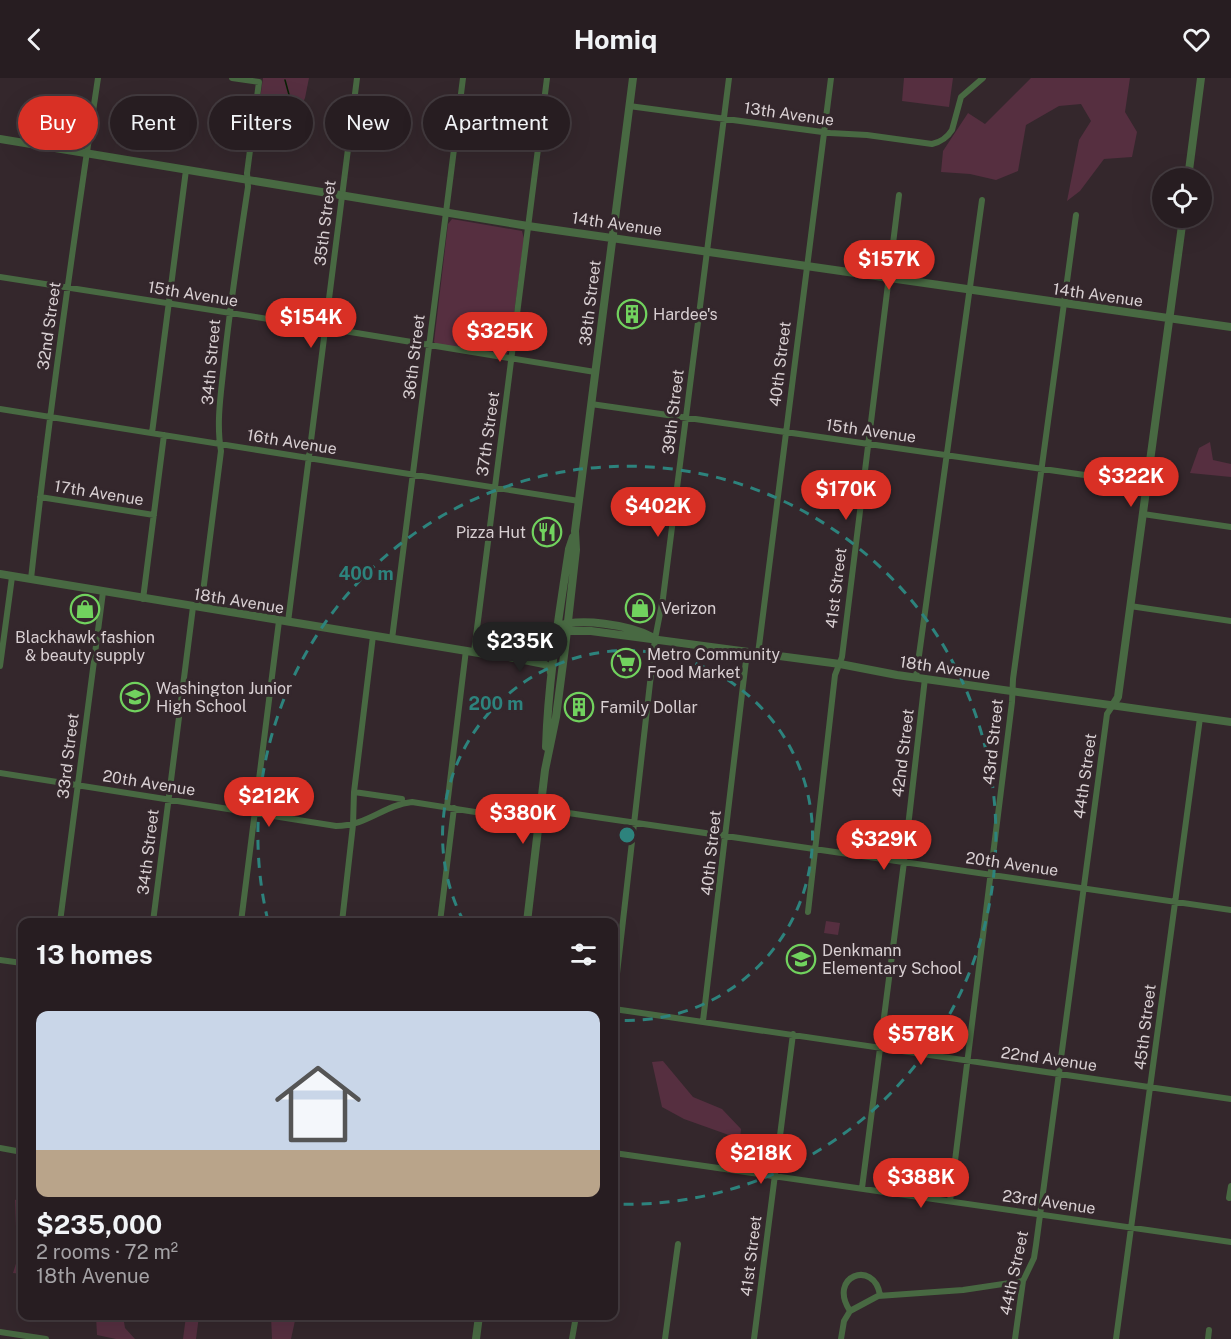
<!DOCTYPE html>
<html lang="en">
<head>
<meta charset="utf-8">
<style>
	:root { --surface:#271d21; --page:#332a2e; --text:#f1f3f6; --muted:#a4a2a5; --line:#433b3f; --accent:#d93025 }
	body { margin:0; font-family:"Public Sans",sans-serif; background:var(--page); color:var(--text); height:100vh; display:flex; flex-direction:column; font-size:22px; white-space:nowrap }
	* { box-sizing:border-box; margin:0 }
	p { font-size:20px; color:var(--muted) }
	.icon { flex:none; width:33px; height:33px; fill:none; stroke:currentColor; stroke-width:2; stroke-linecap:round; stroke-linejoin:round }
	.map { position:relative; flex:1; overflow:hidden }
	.side { position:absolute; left:18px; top:840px; width:600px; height:402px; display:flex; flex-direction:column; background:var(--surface); border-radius:12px; box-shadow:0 6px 24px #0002,0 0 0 2px var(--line) }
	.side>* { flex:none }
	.hud { position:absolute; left:18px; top:18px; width:600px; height:54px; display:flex; gap:12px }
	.buttons { position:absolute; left:1152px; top:90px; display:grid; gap:12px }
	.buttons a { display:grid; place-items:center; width:60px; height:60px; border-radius:50%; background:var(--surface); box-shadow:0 6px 24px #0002,0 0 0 2px var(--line); font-size:30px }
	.price { position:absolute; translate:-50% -51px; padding:0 14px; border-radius:21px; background:var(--accent); color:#fff; font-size:20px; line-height:39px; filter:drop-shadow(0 2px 3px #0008) }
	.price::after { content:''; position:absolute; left:50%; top:36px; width:18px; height:14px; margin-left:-9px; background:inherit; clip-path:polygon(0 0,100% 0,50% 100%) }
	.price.on { background:#222; color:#fff }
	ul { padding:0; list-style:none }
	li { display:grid; align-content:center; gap:12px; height:318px; padding:0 18px }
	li+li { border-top:2px solid var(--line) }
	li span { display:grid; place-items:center; height:186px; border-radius:12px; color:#555 }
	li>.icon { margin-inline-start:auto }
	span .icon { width:108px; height:108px; fill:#fffc; stroke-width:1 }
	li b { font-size:26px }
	h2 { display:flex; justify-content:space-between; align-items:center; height:72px; padding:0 18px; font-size:26px }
	.tag { padding:0 21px; border-radius:27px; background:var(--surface); box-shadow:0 6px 24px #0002,0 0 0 2px var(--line); font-size:21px; line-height:54px }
	.tag.on { background:var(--accent); color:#fff }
	header { display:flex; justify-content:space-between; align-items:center; height:78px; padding:0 18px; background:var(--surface); font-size:27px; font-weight:700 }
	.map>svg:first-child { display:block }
</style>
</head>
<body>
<header><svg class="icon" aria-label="back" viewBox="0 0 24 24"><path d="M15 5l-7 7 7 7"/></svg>Homiq<svg class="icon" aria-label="heart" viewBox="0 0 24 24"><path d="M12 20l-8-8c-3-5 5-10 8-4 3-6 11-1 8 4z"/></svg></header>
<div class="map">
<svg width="1231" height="1261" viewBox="0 0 1231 1261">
	<rect width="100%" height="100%" fill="#34272c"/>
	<path fill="#562f40" d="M263,0H309L305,20L294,43L258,35Z
		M904,0H953L949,29L902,23Z
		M1031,0H1130L1125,34L1137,54L1132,79L1104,81L1080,113L1067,123L1079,62L1091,43L1081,26L1059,28L1026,47L1018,93L996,102L970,96L941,94L943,73L968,35L985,46Z
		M452,141L522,153L524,161L509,273L506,277L436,266L434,264L448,146Z
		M1210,364L1213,382L1231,386V399L1190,395L1199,370Z
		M826,843L840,845L838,857L824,855Z
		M663,983L693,1019L722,1031L741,1051L740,1061L684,1041L662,1029L652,984Z
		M22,1119V1196L13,1195L21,1170L16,1149L15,1122Z
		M96,1238H123L125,1250L135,1261H116L97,1257Z
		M186,1238H199L196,1261H183Z
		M271,1238H296L291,1261H272Z"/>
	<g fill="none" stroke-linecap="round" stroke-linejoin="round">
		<path stroke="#082104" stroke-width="1.5" d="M285,2L291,24L305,48"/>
		<path stroke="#486942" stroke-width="6" d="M629,28L830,55L867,57L932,66C941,64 947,60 952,52L961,19L983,0
			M0,199L326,250L595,294
			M591,326L1147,406
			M0,331L579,423
			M152,355L186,92
			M40,419L154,437
			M1143,436L1231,449
			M31,501C49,334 73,166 98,0
			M143,521L164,357
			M1130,528L1231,543
			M201,530L221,373C216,345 221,315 224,286C230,227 239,168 248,109L247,95L259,4L232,0
			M288,544L357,0
			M392,561L463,0
			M474,574L547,0
			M758,576L831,0
			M0,588L12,499
			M916,599L982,122
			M0,695L336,748C367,748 384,727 412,724L539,744
			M354,714L402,721
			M447,728L466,572
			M541,731L1231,832
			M808,834L835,597L842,579L899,117
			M60,844L103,514
			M153,844L193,529
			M241,844L279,543
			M342,844L353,747L354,714L373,558
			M440,844L454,730
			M0,882L22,885
			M614,922L655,561L663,520L729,0
			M614,931L1231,1021
			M703,943L747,574
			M0,1070L22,1074
			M614,1075L1231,1164
			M862,1110L904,784L925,600
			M1229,1120L1231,1108
			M950,1123L1012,624L1013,601L1076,137
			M850,1233C827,1198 874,1181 880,1217
			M0,1254L46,1261
			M572,1261L576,1238
			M665,1261L678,1166
			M754,1261L793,956
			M841,1261L844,1243L850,1233L878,1218L963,1212L1023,1203
			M1015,1261L1023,1203L1034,1180L1036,1167L1107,636L1113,627
			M1116,1261L1200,640
			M1208,1261L1209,1252"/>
		<path stroke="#486942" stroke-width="8" d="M0,61L528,148L1231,249
			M1188,100L1201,0
			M0,496L491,577L505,578L525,575L567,553H591L840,586L897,597L1231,644
			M492,573C523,571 530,560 556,549C579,539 630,547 652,559
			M509,579L544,586L550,590L551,595
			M1113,627L1118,619L1183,140
			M546,669C548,603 559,537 569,471L573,459
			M527,844L545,692L556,639L565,570L576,472L575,453L633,0
			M476,1261L479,1238"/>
	</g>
	<g fill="none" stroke="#2d837d" stroke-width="3" stroke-dasharray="10 8">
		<path d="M464 844A185 185 0 1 1 614 942"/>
		<path d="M268 843A369 369 0 1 1 614 1126"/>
	</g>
	<defs>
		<g id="building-ring" transform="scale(1.5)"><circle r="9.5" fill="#34272c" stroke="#71d25e" stroke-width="1.5"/><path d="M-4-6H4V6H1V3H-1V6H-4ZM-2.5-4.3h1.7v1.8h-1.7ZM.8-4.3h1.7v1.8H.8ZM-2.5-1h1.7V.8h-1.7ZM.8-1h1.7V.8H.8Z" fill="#71d25e"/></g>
		<g id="restaurant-ring" transform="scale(1.5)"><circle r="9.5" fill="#34272c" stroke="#71d25e" stroke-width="1.5"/><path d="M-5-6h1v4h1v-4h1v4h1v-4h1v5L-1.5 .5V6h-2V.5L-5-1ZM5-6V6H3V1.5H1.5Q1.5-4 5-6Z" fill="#71d25e"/></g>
		<g id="shop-ring" transform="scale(1.5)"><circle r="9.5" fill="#34272c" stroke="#71d25e" stroke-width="1.5"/><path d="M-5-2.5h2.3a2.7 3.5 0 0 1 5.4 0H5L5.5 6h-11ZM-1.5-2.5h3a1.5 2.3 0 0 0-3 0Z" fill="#71d25e"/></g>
		<g id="supermarket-ring" transform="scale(1.5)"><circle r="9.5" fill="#34272c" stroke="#71d25e" stroke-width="1.5"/><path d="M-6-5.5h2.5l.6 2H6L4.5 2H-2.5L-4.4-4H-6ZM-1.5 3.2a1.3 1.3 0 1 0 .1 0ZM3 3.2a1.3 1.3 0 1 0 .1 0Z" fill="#71d25e"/></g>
		<g id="school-ring" transform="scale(1.5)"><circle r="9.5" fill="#34272c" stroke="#71d25e" stroke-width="1.5"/><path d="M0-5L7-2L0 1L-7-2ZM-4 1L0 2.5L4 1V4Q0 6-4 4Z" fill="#71d25e"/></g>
	</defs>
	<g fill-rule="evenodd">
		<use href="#building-ring" x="632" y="236"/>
		<use href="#restaurant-ring" x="547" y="454"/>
		<use href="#shop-ring" x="640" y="530"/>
		<use href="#shop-ring" x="85" y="531"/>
		<use href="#supermarket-ring" x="626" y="585"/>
		<use href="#school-ring" x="135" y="619"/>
		<use href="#building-ring" x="579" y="629"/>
		<use href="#school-ring" x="801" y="881"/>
	</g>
	<g text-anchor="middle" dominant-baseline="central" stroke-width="6" stroke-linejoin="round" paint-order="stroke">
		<g font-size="16" fill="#d8cfd2" stroke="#34272c">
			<text transform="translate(789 36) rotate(8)">13th Avenue</text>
			<text transform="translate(325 145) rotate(-83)">35th Street</text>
			<text transform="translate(617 146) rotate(8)">14th Avenue</text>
			<text transform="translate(193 216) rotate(9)">15th Avenue</text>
			<text transform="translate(1098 217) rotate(8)">14th Avenue</text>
			<text transform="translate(590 225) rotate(-83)">38th Street</text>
			<text transform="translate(49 248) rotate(-82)">32nd Street</text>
			<text transform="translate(414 279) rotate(-83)">36th Street</text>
			<text transform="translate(211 284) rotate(-85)">34th Street</text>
			<text transform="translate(780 286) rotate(-83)">40th Street</text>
			<text transform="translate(673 334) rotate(-83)">39th Street</text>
			<text transform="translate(871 353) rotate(8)">15th Avenue</text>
			<text transform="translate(488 356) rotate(-82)">37th Street</text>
			<text transform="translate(292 364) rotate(9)">16th Avenue</text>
			<text transform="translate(99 415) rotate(9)">17th Avenue</text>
			<text transform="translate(836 510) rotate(-83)">41st Street</text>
			<text transform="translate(239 523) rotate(9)">18th Avenue</text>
			<text transform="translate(945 590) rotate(8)">18th Avenue</text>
			<text transform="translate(993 664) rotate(-84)">43rd Street</text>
			<text transform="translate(903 675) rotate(-83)">42nd Street</text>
			<text transform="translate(68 678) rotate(-83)">33rd Street</text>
			<text transform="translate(1085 698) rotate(-82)">44th Street</text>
			<text transform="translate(149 705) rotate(9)">20th Avenue</text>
			<text transform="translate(148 774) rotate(-83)">34th Street</text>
			<text transform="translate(711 775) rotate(-84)">40th Street</text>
			<text transform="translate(1012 786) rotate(8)">20th Avenue</text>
			<text transform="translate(1145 949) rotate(-83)">45th Street</text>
			<text transform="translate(1049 981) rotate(8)">22nd Avenue</text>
			<text transform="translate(1049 1124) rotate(8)">23rd Avenue</text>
			<text transform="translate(751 1178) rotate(-83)">41st Street</text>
			<text transform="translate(1014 1195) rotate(-78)">44th Street</text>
		</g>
		<g font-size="16" fill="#d8cfd2" stroke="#34272c" text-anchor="start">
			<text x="653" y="236">Hardee's</text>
			<text x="526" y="454" text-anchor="end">Pizza Hut</text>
			<text x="661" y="530">Verizon</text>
			<text x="85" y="559" text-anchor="middle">Blackhawk fashion<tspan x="85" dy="18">&amp; beauty supply</tspan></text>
			<text x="647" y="576">Metro Community<tspan x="647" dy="18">Food Market</tspan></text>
			<text x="156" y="610">Washington Junior<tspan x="156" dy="18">High School</tspan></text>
			<text x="600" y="629">Family Dollar</text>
			<text x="822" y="872">Denkmann<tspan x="822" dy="18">Elementary School</tspan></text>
		</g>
	</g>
	<circle cx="627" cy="757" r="9" fill="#2d837d" stroke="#34272c" stroke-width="3"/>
	<g font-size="18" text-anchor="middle" font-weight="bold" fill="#2d837d" stroke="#34272c" stroke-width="6" stroke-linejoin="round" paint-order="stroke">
		<text x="366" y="502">400 m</text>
		<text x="496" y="632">200 m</text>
	</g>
</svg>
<div class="buttons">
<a><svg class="icon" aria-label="locate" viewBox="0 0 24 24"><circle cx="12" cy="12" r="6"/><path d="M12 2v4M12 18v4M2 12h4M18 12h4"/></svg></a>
</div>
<b class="price" style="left:889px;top:213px">$157K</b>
<b class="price" style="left:311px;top:271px">$154K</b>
<b class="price" style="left:500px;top:285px">$325K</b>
<b class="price" style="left:1131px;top:430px">$322K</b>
<b class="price" style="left:846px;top:443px">$170K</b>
<b class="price" style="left:658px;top:460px">$402K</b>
<b class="price on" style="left:520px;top:595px">$235K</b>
<b class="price" style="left:269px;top:750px">$212K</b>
<b class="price" style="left:523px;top:767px">$380K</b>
<b class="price" style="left:884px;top:793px">$329K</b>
<b class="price" style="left:921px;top:988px">$578K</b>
<b class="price" style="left:761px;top:1107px">$218K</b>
<b class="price" style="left:921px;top:1131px">$388K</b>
<div class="hud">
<a class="tag on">Buy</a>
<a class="tag">Rent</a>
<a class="tag">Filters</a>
<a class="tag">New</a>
<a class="tag">Apartment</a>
</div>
<section class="side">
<h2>13 homes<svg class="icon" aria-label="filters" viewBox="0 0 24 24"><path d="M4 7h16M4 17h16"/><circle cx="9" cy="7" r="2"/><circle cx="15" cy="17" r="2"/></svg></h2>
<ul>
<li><span style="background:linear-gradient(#c9d6e8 75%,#b9a48a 0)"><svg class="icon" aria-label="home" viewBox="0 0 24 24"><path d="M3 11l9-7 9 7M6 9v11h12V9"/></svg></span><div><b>$235,000</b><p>2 rooms · 72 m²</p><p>18th Avenue</p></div></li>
</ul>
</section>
</div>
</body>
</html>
